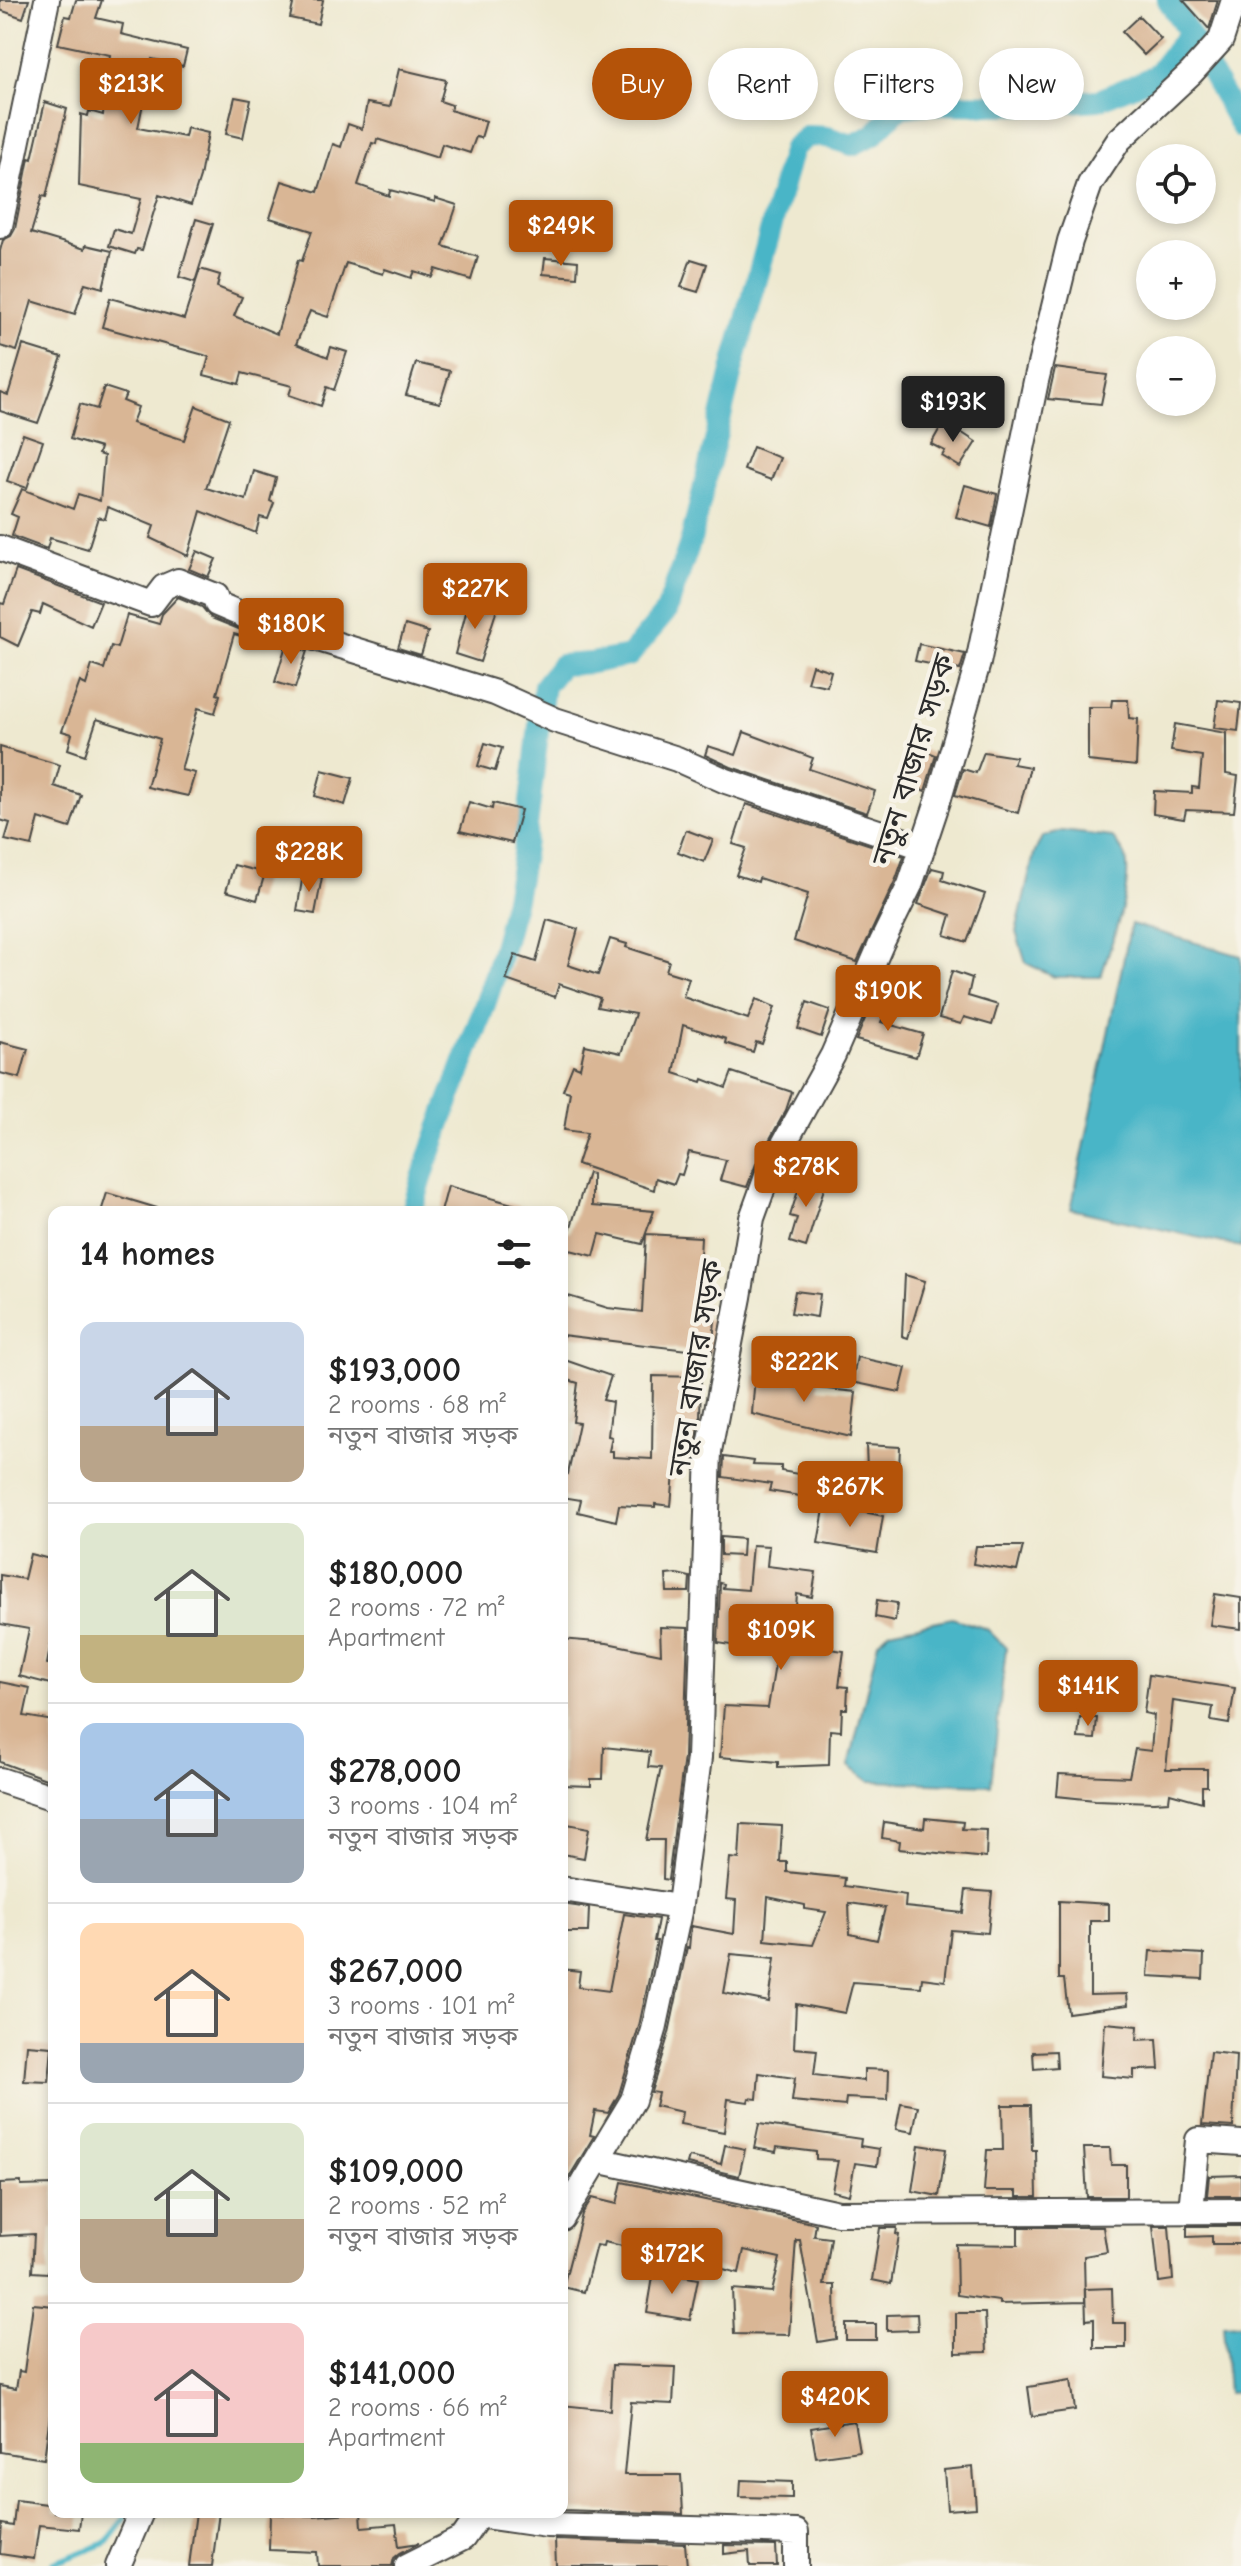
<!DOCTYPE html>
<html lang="en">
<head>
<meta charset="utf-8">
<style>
	:root { --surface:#fff; --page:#f2f2f2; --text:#222; --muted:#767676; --line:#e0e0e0; --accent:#b45309 }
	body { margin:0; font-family:"Comic Neue","Noto Sans Bengali",sans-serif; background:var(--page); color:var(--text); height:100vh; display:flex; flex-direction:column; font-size:30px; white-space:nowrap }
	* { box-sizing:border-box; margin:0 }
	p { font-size:26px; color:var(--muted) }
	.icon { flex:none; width:44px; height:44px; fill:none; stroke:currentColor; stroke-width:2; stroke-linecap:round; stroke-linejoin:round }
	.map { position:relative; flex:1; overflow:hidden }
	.panel { position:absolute; left:48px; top:1206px; width:520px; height:1312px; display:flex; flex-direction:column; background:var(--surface); border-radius:16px; box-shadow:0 4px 12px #0003 }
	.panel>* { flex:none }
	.hud { position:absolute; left:592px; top:48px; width:528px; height:72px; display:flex; gap:16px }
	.tools { position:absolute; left:1136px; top:144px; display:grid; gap:16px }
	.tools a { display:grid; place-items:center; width:80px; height:80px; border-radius:50%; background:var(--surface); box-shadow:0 4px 12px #0003; font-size:40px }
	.price { position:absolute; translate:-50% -68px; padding:0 18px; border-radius:8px; background:var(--accent); color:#fff; font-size:26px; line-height:52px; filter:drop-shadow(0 2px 4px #0008) }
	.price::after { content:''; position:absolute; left:50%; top:48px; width:24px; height:18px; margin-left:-12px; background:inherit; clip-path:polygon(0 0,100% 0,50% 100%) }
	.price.current { background:#222; color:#fff }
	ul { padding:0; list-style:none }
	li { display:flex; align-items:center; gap:24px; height:200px; padding:0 32px }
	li+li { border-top:2px solid var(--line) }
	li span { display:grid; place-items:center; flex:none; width:224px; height:160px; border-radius:16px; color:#555 }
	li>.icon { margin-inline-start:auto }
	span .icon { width:96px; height:96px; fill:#fffc; stroke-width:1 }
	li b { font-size:34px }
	h2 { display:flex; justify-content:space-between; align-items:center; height:96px; padding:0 32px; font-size:34px }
	.pill { padding:0 28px; border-radius:36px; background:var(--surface); box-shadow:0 4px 12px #0003; font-size:28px; line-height:72px }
	.pill.current { background:var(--accent); color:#fff }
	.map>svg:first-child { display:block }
</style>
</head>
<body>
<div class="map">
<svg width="1241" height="2566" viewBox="0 0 1241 2566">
	<rect width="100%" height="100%" fill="#f7f3e8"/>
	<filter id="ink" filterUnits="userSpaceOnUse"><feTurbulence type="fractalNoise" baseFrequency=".0125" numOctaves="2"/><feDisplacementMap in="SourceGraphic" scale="16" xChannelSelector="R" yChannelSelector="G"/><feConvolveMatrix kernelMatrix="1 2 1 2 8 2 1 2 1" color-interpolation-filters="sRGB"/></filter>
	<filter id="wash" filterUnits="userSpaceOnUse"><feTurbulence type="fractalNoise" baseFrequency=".006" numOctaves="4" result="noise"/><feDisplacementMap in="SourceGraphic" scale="32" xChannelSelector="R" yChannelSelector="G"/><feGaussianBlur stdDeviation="1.8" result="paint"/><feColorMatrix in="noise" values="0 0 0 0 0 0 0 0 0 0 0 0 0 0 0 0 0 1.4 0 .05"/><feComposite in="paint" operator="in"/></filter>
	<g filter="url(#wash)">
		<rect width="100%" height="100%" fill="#eee9d0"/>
		<path fill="#4ab5c7" stroke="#3a7079" stroke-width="2" d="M1062,831L1112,837C1117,844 1124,851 1126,858C1133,892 1110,944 1101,977H1054L1026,963L1016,932L1034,854L1042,837Z
			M1131,924L1241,956V1247L1071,1209Z
			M952,1618L987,1629L1006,1648L991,1785L869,1781L849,1766L878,1642L890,1631Z
			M1241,2324V2392L1228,2393L1223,2325Z"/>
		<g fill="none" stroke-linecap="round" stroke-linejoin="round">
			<path stroke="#4ab5c7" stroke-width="6" d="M54,2563L106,2543L125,2519L126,2512"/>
			<path stroke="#4ab5c7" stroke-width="22" d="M1168,0L1189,33L1241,127
				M412,1212C437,1120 480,1033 505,940C528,857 532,771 544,686L561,665L591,663L629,656L666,612L691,540L734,363L793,148L808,136L827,137L852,145L873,135L899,108L929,104L1022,105L1099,100L1155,76L1189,33"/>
		</g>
		<g id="blocks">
			<path fill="#d9b695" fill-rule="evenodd" d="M0,0H29L23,18L0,10Z
				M76,0H102L96,18L123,24L121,34L187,50L183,66L152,59L138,128L185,137L187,128L208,133L200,177L191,205L159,195L142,250L137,249L135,254L109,246L114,229L131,234L141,199L79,186L81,114L88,116L89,111L103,115L110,55L58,44L65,16L71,17Z
				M294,0H323L318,24L290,18Z
				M1183,0H1218L1209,29Z
				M1139,16L1161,39L1144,55L1122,32Z
				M399,69L446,80L440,101L452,105L450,110L486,121L481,138L476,137L470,153L442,144L438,158L377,139L376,144L372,143L358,185L389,196L390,190L435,202V198L457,205L443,246L478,257L471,280L435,269L432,277L414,271L411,278L385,269L383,274L346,263L328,317L310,311L296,344L328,357L331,347L347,352L334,390L327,387L321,406L289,395L292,386L242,373L239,384L204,375L209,357L204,355L102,327L110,298L184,319L200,269L220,275L217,287L242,297L234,316L277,334L298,260L302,261L312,231L270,218L282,181L318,192L333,144L341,147L348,124L362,129L367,103L390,107Z
				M235,97L251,100L243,138L226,134Z
				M45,102L67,109L46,197L42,196L31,233L85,249L86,245L112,251L103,288L85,283L75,314L32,301L17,351L0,346V251L3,240L11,236L15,229L29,158L32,159Z
				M196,219L213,224L195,282L179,277Z
				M545,258L578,261L577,277L543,274Z
				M691,259L707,264L698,292L681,287Z
				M23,345L62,357L38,423L0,411V392L8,395Z
				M416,363L450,371L440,403L406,395Z
				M1055,368L1107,375L1101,404L1048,399Z
				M104,387L126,394L123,401L138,407L132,423L184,440L196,406L229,419L206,488L246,500L254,471L276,478L270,501L274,503L268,519L260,517L256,533L201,511L188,556L150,538L154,526L108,507L105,519L98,517L88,549L50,538L47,549L12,536L18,517L11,514L22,489L73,509L78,494L100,501L104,456L98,454L100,448L70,439L80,404L97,409Z
				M944,421L976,442L960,467L942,456L945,451L931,444Z
				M23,434L43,441L27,488L7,481Z
				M753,447L780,458L771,480L744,470Z
				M965,485L997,494L991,527L956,517Z
				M197,551L216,559L208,577L189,569Z
				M16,570L101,602L91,626L43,604L40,614L32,612L18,646L0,637V603L4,604Z
				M178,597L202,607L211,618L246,632L244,637L234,634L217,694L220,695L215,713L198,708L181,770L195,773L188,796L147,787L160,739L97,719L85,755L68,749L72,734L62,731L80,682L86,685L92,665L104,669L111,646L117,648L127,615L159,624L162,614Z
				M469,601L497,609L480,662L455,654Z
				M405,625L428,632L421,655L398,648Z
				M919,644L965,654L960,670L915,661Z
				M286,645L307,651L295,688L275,682Z
				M812,665L831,671L827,686L807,682Z
				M1112,700H1128L1129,718L1138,719L1136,766L1088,761V707H1111Z
				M1218,700L1241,703L1238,731L1214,728Z
				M1175,724L1226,733V774L1238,776L1234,812L1186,810L1184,819L1153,814L1154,791L1192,793V787L1199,788L1202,756L1171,751Z
				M744,732L813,758L809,769L875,791L867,813L731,767L705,755L708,746L736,755Z
				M485,743L502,748L495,771L478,766Z
				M0,747L60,765L54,786L81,795L70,828L39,818L32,846L5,840L10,823L0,820Z
				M918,748L936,755L925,791L906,784Z
				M984,752L1016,757L1013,764L1030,767L1018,813L955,795L963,769L976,773Z
				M322,770L353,778L345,805L315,796Z
				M469,802L492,809L493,803L521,810L512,843L460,831Z
				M746,804L904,856L896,879L857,962L794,941L808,894L759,878L758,882L736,875L746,848L733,844Z
				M686,830L713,840L704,862L678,852Z
				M234,865L265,873L257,900L226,891Z
				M932,868L944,871L942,880L985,894L967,942L945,935L951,915L918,904Z
				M303,874L322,877L315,914L297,911Z
				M547,920L578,929L568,965L598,975L610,939L627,944L626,947L669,961L666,971L689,978L683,997L748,1019L756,999L775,1007L762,1044L756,1042L753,1052L725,1043L726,1039L683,1025L674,1073L702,1082L703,1079L726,1088L732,1072L792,1092L786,1110L756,1164L747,1187L720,1180L726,1160L689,1152L682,1175L678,1174L674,1184L656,1178L654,1190L577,1164L587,1133L564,1130L570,1092L563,1090L573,1065L580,1068L585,1045L621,1053L635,1014L597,1007L600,998L559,984L555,997L506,980L515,955L536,962Z
				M952,971L972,978L968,996L998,1005L992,1025L964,1017L961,1024L939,1018Z
				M873,1000L888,1005L881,1022L923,1034L916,1057L856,1040Z
				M807,1002L830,1010L821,1037L798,1029Z
				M0,1042L28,1049L20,1078L0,1073Z
				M588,1173L592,1174V1206L654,1211L642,1244L600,1234L594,1256L562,1248V1231L569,1233Z
				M803,1175L826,1182L806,1247L790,1242L797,1218L790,1216Z
				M448,1186L523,1207L522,1212H441Z
				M107,1193L157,1208L156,1212H101Z
				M646,1234L701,1237L697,1318L715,1320L712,1353L562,1335V1294L608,1308L642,1312Z
				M905,1275L925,1281L908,1338L902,1336Z
				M795,1291L820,1294L817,1317L791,1313Z
				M857,1357L906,1368L900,1392L852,1382Z
				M562,1359L611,1376L603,1400L612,1402L608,1436L612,1437L609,1451H613V1457L652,1459L653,1376L701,1377L700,1419L694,1463H675L671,1506L655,1504V1507L619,1505L616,1521L578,1512L581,1500L562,1497V1473L568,1474L579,1423L573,1422L578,1383L562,1378Z
				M755,1375L818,1380V1388L856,1392L851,1437L752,1414Z
				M866,1445L900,1447L899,1470L867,1469Z
				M724,1457L754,1461L753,1465L781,1466V1471L815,1477L812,1498L769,1491L771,1484L723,1477Z
				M825,1504L883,1516L877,1553L818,1543Z
				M721,1537L743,1539L742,1556L721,1555Z
				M752,1545L769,1546L767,1566L816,1572L812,1597L797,1594L794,1632L811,1635L808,1646L844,1651L839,1686L848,1687L847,1709H842L841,1731L830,1730L829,1765L778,1767V1762L720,1757L724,1706L768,1708L777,1652L718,1643L720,1583L724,1584L723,1588L748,1590Z
				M976,1546H1023L1017,1571L973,1564Z
				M30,1554L54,1560V1628L47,1664L54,1665V1685L19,1676L29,1629L0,1624V1575L24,1579Z
				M677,1574L690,1577L689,1592H667L666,1575Z
				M1215,1594L1241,1598V1629L1210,1625Z
				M877,1600L897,1603L895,1621L875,1617Z
				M660,1627L688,1628L684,1757L668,1880L663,1879L664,1840H646L661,1768L648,1767L650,1752L604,1747L603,1779H591V1786L562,1785V1639L607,1643L661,1654Z
				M1149,1675L1235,1688L1229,1724L1211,1721L1213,1707L1173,1701L1166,1769H1207V1786H1202V1802L1170,1793L1169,1801L1154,1802L1095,1800L1057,1796L1059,1774L1129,1777L1135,1749L1151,1751L1154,1715L1144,1713Z
				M0,1682L30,1688L24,1716L54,1721V1782L0,1762Z
				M1080,1717L1097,1718L1095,1739L1078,1738Z
				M925,1818L963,1822L962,1829L987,1830L986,1858L899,1849L900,1841L882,1838L884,1822L924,1828Z
				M562,1823L589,1828L584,1858L562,1854Z
				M741,1824L782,1826L780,1862H787V1872L845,1878L844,1886L906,1895L905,1907L963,1913L966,1890L992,1892L988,1933L951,1930L945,1981L922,1978L921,1987L853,1982L845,2013L796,2004L794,2048L817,2050L814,2075L864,2081V2069L889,2070L888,2100L846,2098L845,2106L792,2101L795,2078L759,2073L757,2099L749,2098L748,2102L728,2099L724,2132L680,2124L682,2112L655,2106L658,2093L651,2092L669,2033L687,1947L689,1948L691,1926L734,1934L736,1900L726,1899L730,1858L739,1859ZM768,1897L805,1905V1909L826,1912L813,1945L765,1940ZM849,1903L885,1908L877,1940L850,1934ZM731,1954L775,1958L769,2002L724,1993Z
				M1059,1901L1109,1904V1921H1090V1995L1127,1994L1128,2005L1068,2013L1064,1979H1059Z
				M562,1904L589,1908L588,1932H562Z
				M624,1914L658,1919L654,1941H657L639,2026L619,2094L608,2113L595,2111L590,2135L594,2136L562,2189V1969L580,1971L578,1987L609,1991Z
				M1150,1951L1204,1954L1203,1979L1148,1976Z
				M1105,2023L1138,2026L1137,2040L1157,2039L1159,2069L1134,2070V2079L1101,2076Z
				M27,2045L52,2047L49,2082L24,2081Z
				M1056,2051L1057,2067L1034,2069L1033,2052Z
				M1210,2052L1236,2055L1233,2127L1202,2125Z
				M901,2103L918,2106L913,2132L896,2129Z
				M1002,2105H1031L1032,2150H1036L1037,2197H1017V2191H984L987,2150H1003Z
				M759,2124L861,2139L860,2146L879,2149L877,2166L855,2163L849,2195L832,2191L838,2160L816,2159V2152L777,2147L776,2152L754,2148Z
				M725,2145L745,2149L739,2176L687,2164L689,2157L721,2164Z
				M919,2145L946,2149L939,2196L912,2191Z
				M1084,2148H1110L1111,2165H1126V2197H1087Z
				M1241,2175V2196H1207L1209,2176Z
				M21,2182V2186L54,2185V2228H51L48,2273L32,2272L34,2234L0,2236V2183Z
				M622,2182L816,2224L814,2236L831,2238L824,2285H835L836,2339L818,2342L800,2240H796L789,2335L734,2334L732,2289L772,2292L780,2258L744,2250L739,2273L707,2265L712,2242L665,2231L660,2254L604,2242L603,2246L596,2245L584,2292L563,2287L582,2214L592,2198L617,2204Z
				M1153,2226H1169L1173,2280L1159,2282Z
				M1187,2226H1241V2244H1212V2236L1187,2237Z
				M1018,2227H1103L1107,2252L1084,2256L1085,2302L999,2304V2301L957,2295L956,2244L1018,2245Z
				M880,2228H897L896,2234L899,2235L891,2284L872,2280Z
				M654,2271L698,2279L690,2320L647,2313Z
				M1112,2288L1113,2323H1126V2348H1094V2319L1086,2320L1085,2289Z
				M33,2304L54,2306V2340L50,2371H54V2385L44,2459L0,2452V2386L16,2389L19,2371L24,2372Z
				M956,2313H985L987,2352L956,2353Z
				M917,2314L918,2330L887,2331V2315Z
				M846,2324H876V2340H846Z
				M612,2365L675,2367L673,2404L631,2402L624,2475H681L683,2514L562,2510V2405L610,2410Z
				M1071,2380L1075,2410L1032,2416L1028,2387Z
				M854,2421L859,2451L816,2457L811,2428Z
				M973,2467L976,2508L947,2510L944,2470Z
				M741,2480L792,2482V2498L740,2497Z
				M16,2500L54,2505V2512H81L79,2529L39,2525L34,2559L0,2554L2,2524L13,2526Z
				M196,2512H219L212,2566H189Z
				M361,2512L362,2527L396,2524L399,2546L419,2543L400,2553L394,2558L392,2566H318L317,2552L269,2550L270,2514L314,2516Z
				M555,2540L685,2544L687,2566H556Z
				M724,2545L776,2546L777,2566H750L749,2551L724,2554Z"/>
		</g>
	</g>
	<g filter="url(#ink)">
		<use href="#blocks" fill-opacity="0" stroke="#484844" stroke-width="2"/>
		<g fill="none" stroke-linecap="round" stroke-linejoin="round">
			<g stroke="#484844" stroke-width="28">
				<path id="minor" d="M0,226L47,0
					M0,548L151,604L164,587L178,581L215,596L217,604L250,618L495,693L555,720L677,759L726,781L923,847
					M0,1780L54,1798
					M562,1889L679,1907
					M597,2160L838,2213L1241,2211
					M1191,2210L1198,2140L1241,2143
					M562,2218L633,2100L654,2030L679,1912L699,1758L709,1451L739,1297L752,1218L769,1171L833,1055L882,942L910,885L938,801L978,663L1036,381L1070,241L1090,184L1119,140L1191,73L1221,40L1234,0
					M477,2515L547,2525L796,2532V2566
					M118,2566L141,2512
					M407,2566L463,2538L481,2512"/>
			</g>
			<use href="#minor" stroke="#fff" stroke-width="24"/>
		</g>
	</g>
	<g text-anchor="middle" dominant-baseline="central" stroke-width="8" stroke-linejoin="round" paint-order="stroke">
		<g font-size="30" fill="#2b2b2b" stroke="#f7f3e8">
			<text transform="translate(914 760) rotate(-73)">নতুন বাজার সড়ক</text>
			<text transform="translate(696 1368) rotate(-81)">নতুন বাজার সড়ক</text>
		</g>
	</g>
</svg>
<div class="tools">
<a><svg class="icon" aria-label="locate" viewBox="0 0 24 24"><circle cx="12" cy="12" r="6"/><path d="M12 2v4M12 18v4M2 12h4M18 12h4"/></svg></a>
<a>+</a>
<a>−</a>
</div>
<b class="price" style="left:131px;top:126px">$213K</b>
<b class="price" style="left:561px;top:268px">$249K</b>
<b class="price current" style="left:953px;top:444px">$193K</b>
<b class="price" style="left:475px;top:631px">$227K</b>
<b class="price" style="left:291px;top:666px">$180K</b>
<b class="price" style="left:309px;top:894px">$228K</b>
<b class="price" style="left:888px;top:1033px">$190K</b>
<b class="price" style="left:806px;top:1209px">$278K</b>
<b class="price" style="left:804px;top:1404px">$222K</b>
<b class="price" style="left:850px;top:1529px">$267K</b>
<b class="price" style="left:781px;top:1672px">$109K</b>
<b class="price" style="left:1088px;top:1728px">$141K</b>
<b class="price" style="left:672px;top:2296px">$172K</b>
<b class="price" style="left:835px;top:2439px">$420K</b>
<div class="hud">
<a class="pill current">Buy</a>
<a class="pill">Rent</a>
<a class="pill">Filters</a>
<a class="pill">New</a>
</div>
<section class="panel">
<h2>14 homes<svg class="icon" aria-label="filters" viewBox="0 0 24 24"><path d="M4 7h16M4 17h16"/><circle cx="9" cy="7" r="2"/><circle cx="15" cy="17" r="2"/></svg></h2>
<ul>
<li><span style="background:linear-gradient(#c9d6e8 65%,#b9a48a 0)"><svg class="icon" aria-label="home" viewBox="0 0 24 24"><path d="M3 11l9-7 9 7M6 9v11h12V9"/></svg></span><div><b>$193,000</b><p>2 rooms · 68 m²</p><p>নতুন বাজার সড়ক</p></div></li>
<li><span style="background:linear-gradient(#dfe7d0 70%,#c2b280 0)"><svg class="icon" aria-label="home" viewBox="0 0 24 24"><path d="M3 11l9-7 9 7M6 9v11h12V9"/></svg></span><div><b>$180,000</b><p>2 rooms · 72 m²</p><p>Apartment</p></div></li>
<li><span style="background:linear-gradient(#a9c7e8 60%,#9aa5b1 0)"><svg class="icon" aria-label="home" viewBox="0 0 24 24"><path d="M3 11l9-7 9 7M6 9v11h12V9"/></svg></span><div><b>$278,000</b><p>3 rooms · 104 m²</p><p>নতুন বাজার সড়ক</p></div></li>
<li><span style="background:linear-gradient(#ffd9b3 75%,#9aa5b1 0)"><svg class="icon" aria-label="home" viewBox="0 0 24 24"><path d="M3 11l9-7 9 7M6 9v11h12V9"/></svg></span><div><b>$267,000</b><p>3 rooms · 101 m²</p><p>নতুন বাজার সড়ক</p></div></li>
<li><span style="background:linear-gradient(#dfe7d0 60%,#b9a48a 0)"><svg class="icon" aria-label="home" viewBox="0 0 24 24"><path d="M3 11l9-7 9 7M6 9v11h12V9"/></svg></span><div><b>$109,000</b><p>2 rooms · 52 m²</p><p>নতুন বাজার সড়ক</p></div></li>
<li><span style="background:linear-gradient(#f6c9c9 75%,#8fb573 0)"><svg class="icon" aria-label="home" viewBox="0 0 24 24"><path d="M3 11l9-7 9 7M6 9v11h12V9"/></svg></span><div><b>$141,000</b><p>2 rooms · 66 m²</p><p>Apartment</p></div></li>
</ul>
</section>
</div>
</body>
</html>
